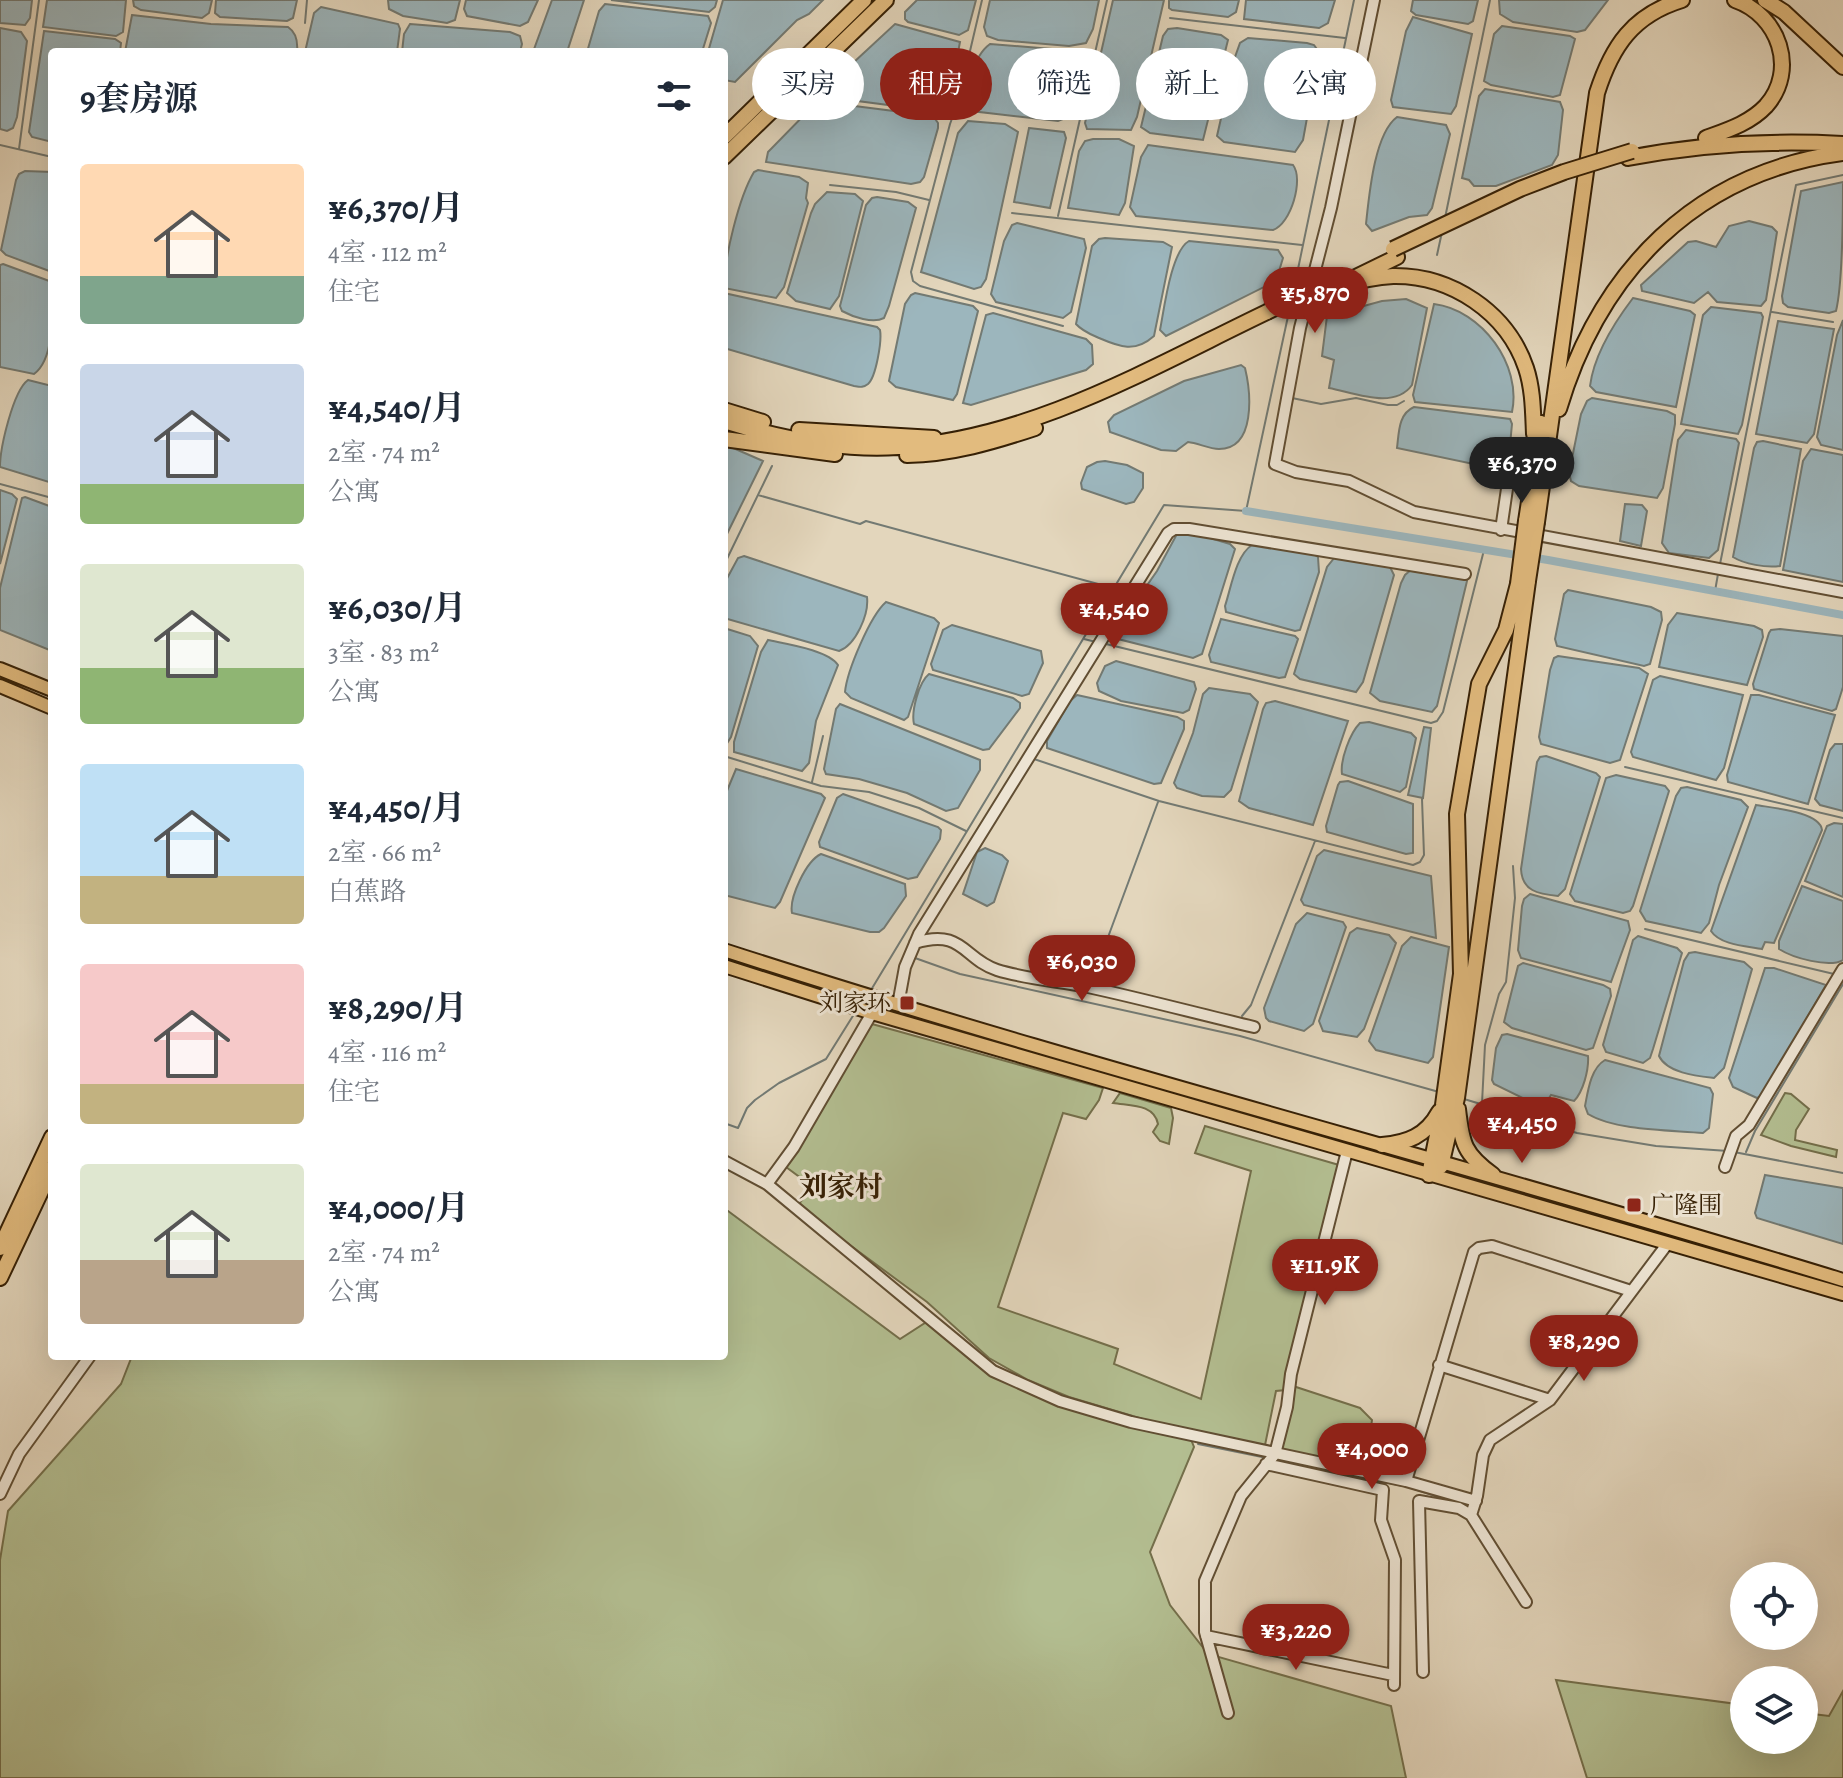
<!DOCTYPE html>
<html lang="zh">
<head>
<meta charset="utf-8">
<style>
	:root { --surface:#fff; --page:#f6f6f7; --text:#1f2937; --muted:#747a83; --accent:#8f2418 }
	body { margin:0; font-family:Alegreya,"Noto Serif SC",serif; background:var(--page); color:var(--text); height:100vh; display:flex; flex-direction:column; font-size:30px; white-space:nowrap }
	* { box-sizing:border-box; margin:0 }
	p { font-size:26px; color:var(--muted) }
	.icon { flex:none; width:44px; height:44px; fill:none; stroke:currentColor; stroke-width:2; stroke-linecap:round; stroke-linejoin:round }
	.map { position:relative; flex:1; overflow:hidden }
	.sheet { position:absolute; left:48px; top:48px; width:680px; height:1312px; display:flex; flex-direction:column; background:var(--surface); border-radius:8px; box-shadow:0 8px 32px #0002 }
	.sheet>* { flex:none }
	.guide { position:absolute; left:752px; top:48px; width:760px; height:72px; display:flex; gap:16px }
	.tools { position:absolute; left:1730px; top:1562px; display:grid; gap:16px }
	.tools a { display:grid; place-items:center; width:88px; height:88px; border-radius:50%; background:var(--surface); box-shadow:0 8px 32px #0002; font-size:40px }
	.price { position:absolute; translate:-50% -68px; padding:0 18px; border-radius:28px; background:var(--accent); color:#fff; font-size:26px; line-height:52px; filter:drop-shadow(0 2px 4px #0008) }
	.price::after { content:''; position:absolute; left:50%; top:48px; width:24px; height:18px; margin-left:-12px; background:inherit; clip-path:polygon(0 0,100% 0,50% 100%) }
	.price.selected { background:#222; color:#fff }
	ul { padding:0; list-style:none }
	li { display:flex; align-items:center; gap:24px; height:200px; padding:0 32px }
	li span { display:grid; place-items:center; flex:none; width:224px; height:160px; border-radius:8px; color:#555 }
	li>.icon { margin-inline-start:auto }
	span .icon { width:96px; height:96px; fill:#fffc; stroke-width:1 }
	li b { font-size:34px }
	h2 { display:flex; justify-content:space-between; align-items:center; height:96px; padding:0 32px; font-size:34px }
	.pill { padding:0 28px; border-radius:36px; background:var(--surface); box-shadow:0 8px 32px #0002; font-size:28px; line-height:72px }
	.pill.selected { background:var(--accent); color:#fff }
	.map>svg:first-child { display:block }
</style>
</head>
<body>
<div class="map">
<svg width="1843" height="1778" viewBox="0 0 1843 1778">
	<rect width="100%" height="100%" fill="#e3d6bc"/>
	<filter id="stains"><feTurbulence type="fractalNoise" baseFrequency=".0025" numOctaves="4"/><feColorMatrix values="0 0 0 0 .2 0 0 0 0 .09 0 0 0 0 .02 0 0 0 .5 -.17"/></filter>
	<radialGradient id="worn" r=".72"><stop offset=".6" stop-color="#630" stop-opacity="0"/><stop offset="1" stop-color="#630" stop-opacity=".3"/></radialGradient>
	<path fill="#b3be91" stroke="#746f4b" stroke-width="2" d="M872,1024L1103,1088L1099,1100L1086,1119L1063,1113L998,1307L1118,1349L1114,1364L1201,1399L1251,1171L1195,1153L1205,1126L1339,1165L1286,1390L1276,1391L1264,1450L1166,1426L1069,1397L1028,1380L989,1358L927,1302L797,1206L813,1187L786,1167Z
		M1120,1093L1171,1108L1173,1118L1169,1144L1160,1141L1153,1132L1158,1124C1154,1104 1131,1106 1113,1103Z
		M1785,1093L1791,1094L1809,1109L1796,1130L1795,1140L1837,1150L1836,1157L1791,1146L1761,1135Z
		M724,1208L900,1339L928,1321C946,1337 965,1356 985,1369C1048,1409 1118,1424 1190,1437L1194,1447L1150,1552L1170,1605L1208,1654L1391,1706L1406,1778H0V1560L8,1511L121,1384L132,1356H724Z
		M1293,1386L1360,1408L1372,1420C1365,1487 1326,1462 1281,1449Z
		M1556,1680L1744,1705V1740H1804V1713L1829,1716L1843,1691V1778H1587Z"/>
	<path fill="#9cb6bd" stroke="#737a73" stroke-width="2" d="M0,0H32L30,18L25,25L0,23Z
		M47,0H126L123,32L116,36L43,27Z
		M133,0H212L209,13L202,18L141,10L134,6Z
		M216,0H297L293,18L287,21L220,17L215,13Z
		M388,0H460L455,20L447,23L403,16L389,9Z
		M466,0H538L528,22L520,26L467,16L464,9Z
		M552,0H584L567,52H533Z
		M611,0H717L715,7L709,12Z
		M723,0H823L809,14L797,20L735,82L724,80V52H708Z
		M917,0H976L968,30L959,35L908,22L905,19V12Z
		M990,0H1099L1093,29L1086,43L1069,46L998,40L987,36L984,27Z
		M1113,0H1164L1137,117L1131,130L1087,129L1085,123Z
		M1169,0H1239L1236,12L1228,17L1172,10L1169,8Z
		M1246,0H1335L1328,23L1319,28L1244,19Z
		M1413,0H1478L1473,21L1468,24L1416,15L1411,11Z
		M1499,0H1608L1585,30L1577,32L1513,22L1500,14Z
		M605,4L708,16L711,23L702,52H587L599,11Z
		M321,7L398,24L400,29L397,52H305L314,13Z
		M132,15L211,24L288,27C297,33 298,42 297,52H125Z
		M1413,17L1472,34L1456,106L1451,114L1393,107L1391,100L1406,31Z
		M410,24L510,32L520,36L522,44L520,52H402L404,34Z
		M895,24L960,42L950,94L944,107L934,111L827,97L826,88Z
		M1502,26L1570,36L1575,39L1560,95L1553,97L1491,85L1484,81L1494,34Z
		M0,28L21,32L27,41L17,117L13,128L7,131L0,129Z
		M1177,28L1221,35L1228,40L1203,140L1150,133L1141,127L1163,36L1168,29Z
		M44,31L115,39L121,43L120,52H52V142L32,137L29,132Z
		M1248,38L1307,43L1314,45L1319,52L1303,140L1295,152L1224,142L1217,136L1235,57L1240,43Z
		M990,44L1076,51L1082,54L1084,61L1068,117L1058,121L971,111C966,91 972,57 990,44Z
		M1485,89L1560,102L1563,110L1558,155L1552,165L1496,186H1474L1469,180L1462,178L1479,96Z
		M823,102L933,116L938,123V128L924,177L920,182L911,184L766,162L768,152L812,107Z
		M1397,117L1446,125L1450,134L1432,208L1427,215L1409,217L1372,231L1366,224C1369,197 1374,134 1397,117Z
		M968,121L1005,124L1018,132L986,279L981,287L974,289L921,272L958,133Z
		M1029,128L1064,132L1066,138L1050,208L1014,202Z
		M1093,139H1119L1134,146L1125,203L1119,215L1068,208L1079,151L1085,141Z
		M1148,145L1293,165C1304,179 1291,224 1273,230L1136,216L1130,207L1141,157Z
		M758,170L799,177L808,183L806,198L808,203L784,287L776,298L724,288C724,258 739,197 754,172Z
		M25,171L52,172V272L6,255L1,250L16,180L19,174Z
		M1843,182C1843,215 1843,282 1836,311L1829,313L1788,307L1783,303L1782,296L1801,191Z
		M827,192L855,194L863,201L839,296L830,309L796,301L787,293L811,213L815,204Z
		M877,197L908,202L916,208L889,306L884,318C873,324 853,317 842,311L840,306L866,205L872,198Z
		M1749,221L1772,227L1777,232L1766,300L1761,306L1717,302L1708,292L1694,303L1642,291L1641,285L1688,242L1696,241L1716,247L1729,226Z
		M1017,223L1084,239L1086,248L1071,312L1063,318L996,302L991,294L1004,241L1012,225Z
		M1105,238L1163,242L1172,247L1154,336C1135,353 1120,347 1099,338C1090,334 1082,331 1076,324L1092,246L1099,239Z
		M1189,241L1278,250L1283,258L1276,281L1166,336L1160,330C1164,310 1171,251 1189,241Z
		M3,264L52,282C52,307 56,358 34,374L0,367V265Z
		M724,293L877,327L880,330C882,341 876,377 868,384C863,388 860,387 854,386L724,348Z
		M915,293L973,306L978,311L957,394L953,400L896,387L889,381L905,304L911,295Z
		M1633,298L1690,311L1695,315L1676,407L1596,392L1590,386C1594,354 1614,323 1633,298Z
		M1406,299L1427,308L1412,385C1394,410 1355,393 1329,388L1334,360L1322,356L1327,316L1382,301Z
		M1434,304C1482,310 1522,365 1512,412L1415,402L1413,395Z
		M1711,307L1761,313L1763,317L1742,425L1738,434L1681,424L1703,315Z
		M993,313L1086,339L1092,345L1093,364L1086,370L971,405L963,403L986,315Z
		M1843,320V450L1821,445L1817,437L1837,335Z
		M1778,321L1834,329L1814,434L1807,443L1756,434Z
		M1241,365L1245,368C1251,393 1256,449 1219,449C1209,449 1198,443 1188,442L1176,451L1161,450L1110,432L1108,422L1114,415L1184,381Z
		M28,380L52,386V483L0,467C0,448 13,391 28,380Z
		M1592,398L1667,411L1675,415V424L1663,488L1657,498L1579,486L1571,481L1569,473L1581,414L1587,401Z
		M1414,407L1510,419L1512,424L1508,466L1502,470L1397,448C1399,433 1398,414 1414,407Z
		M1686,430L1736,439L1739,443L1718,550L1709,558L1669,553L1662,543L1678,440Z
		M1763,441L1801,449L1780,566C1766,568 1744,564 1733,557L1754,448L1757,442Z
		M724,444L763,461L724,540Z
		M1811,449L1843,455V582L1783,570L1803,461Z
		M1105,461L1127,465L1143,473V488L1134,502L1126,504L1082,489L1081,483L1087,467L1097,462Z
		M0,490L12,494L17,499L0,564Z
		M25,497L52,507V651L0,630V588L22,498Z
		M1625,504L1642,505L1647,511L1641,546L1620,541Z
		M1190,532L1230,544L1235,549L1202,654L1193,658L1118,639L1115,635L1118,627L1157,571L1177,534Z
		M1252,545L1310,551L1318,557L1319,572L1300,630L1295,631L1226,612L1225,606C1231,588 1236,555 1252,545Z
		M744,556L867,597C869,614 856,645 839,651L724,618V584L738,558Z
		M1335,557L1390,567L1394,575L1363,682L1356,692L1300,679L1294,674L1327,567Z
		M1412,569L1466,577L1467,581L1437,706L1432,712L1380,701L1370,693L1401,583L1405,575Z
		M1568,590L1651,607L1661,612L1662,620L1650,664L1644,666L1557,646L1555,639L1564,594Z
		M886,602L934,618L939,623L908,717L904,720L851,698L845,692C847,671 870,616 886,602Z
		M1677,613L1754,626L1762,630L1763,637L1747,685L1659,667L1668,625Z
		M1221,619L1295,636L1298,639L1285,677L1279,678L1211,662L1209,655Z
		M952,625L1041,651L1043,663L1029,694L1022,696L933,670L931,664L943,630Z
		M724,628L750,636L758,646L731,737L724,748Z
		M1780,629L1843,636V687L1836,709L1832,711L1754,689L1753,684L1769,633L1771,630Z
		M768,640C786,644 828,650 838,665L816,721L809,763L802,771L734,752V742L761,652Z
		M1558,656L1639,668L1648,674L1620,760L1610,763L1541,744L1539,737L1550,670L1554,658Z
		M1116,661L1194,682L1196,689L1189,710L1183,713L1121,701L1099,691L1097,683L1105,666Z
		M929,674L1013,698L1020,703V708L989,749L983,750L914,724C911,711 919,682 929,674Z
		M1660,676L1743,695L1724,768L1716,780L1633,757L1631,752L1653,680Z
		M1209,688L1250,694L1258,702L1231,790L1224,797L1202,796L1177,788L1174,783L1193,733L1203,694Z
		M1077,695L1177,717L1184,721V729L1161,783L1154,784L1047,748V741L1070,701Z
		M1751,695H1759L1835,715L1808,804L1728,782L1727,775Z
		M1275,701L1348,721L1313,825L1249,808L1239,801L1263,709L1266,703Z
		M840,704L980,760V770L958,808L946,811L907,793L859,779L826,774L824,769L836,709Z
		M1369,722L1411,733L1416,738L1406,787L1400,792L1342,774C1340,760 1350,733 1360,723Z
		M1424,727L1431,728L1423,798L1408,795Z
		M1835,744H1843V811L1820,805L1815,799L1830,750Z
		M1546,756L1596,773L1600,777L1565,889L1558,896C1538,894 1522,891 1521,869L1537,762L1540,757Z
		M736,769L821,794L825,798L780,902L775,908L724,895V798Z
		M1616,775L1665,786L1669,791L1633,906L1630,911L1623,913L1575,901L1570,894L1606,778Z
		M1348,781L1413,804V853L1406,854L1327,832L1326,826L1338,785L1340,782Z
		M1687,787L1741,800L1748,807L1719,885L1709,923L1701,933L1646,921L1640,911L1676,796L1681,788Z
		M843,794L938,827L941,830L940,839L917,877L908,879L820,847L819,842L837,798Z
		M1756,805C1773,808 1820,812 1822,830L1774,943L1765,942L1762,949C1746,946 1720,945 1711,931Z
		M1834,823L1843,824V897L1805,881L1827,826Z
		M985,848L1002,855L1008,861L994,902L987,906L963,894L977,852Z
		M1324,850L1431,876L1436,938L1304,905L1301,900L1317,856Z
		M821,854L905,884L906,896L884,928L879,932H870L792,913C789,898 806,861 821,854Z
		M1802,886L1843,901V960C1829,968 1793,958 1779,949V941Z
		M1530,894L1628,921L1630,930L1611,982L1521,958L1518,950L1522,906L1524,899Z
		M1307,913L1343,922L1346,927L1313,1024L1304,1031L1269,1021L1266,1018L1264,1008L1296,924Z
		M1357,928L1389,935L1396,943L1364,1029L1357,1037L1323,1031L1319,1021L1347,941L1350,933Z
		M1638,936L1677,948L1682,953L1653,1049L1650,1058L1643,1063L1606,1052L1603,1045L1633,940Z
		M1411,937L1449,947L1433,1057L1428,1063L1376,1050L1369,1041L1402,946Z
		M1695,952L1744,962L1752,969L1724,1068L1714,1078C1697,1076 1667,1073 1659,1056L1684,961L1689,953Z
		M1523,963L1603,985L1610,989L1611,996L1593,1048L1586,1050L1512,1028L1504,1022L1518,966Z
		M1765,968H1774L1826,985L1762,1095L1757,1098L1733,1087L1729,1078Z
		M1507,1034L1588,1056C1589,1070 1583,1092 1574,1101L1551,1095L1546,1103L1537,1105L1494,1084L1492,1080L1496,1048L1502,1035Z
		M1605,1060L1710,1088L1713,1094L1709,1128L1703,1133C1671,1130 1616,1131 1588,1114L1585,1106C1588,1090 1591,1068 1605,1060Z
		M1765,1175L1843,1188V1244L1757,1218L1755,1213Z"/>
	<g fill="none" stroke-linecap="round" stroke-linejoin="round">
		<path stroke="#737a73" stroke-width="2" d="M982,0L958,102L950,124L911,272L913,281L920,286L1063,326
			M1170,18L1345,38
			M305,23L307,0
			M0,145L52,157
			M19,149L39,0
			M830,185L896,192L929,200
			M1012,213L1302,245
			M1058,216L1107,0
			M1445,218L1490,0
			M1437,255L1442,232
			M1293,293L1354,0
			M1772,312L1833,322
			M1292,398L1321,404L1356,398L1388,405H1397L1404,401
			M0,484L52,498
			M758,495L860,524L866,521L1113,588
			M1720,564L1796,185L1843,175
			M724,565L772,466
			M1715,591L1718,574
			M1084,639L1096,642
			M1106,644L1431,723L1437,721L1443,712L1484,550
			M724,756L821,786L869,792L919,808L966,831
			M1031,758L1159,801L1413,865L1420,862L1424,855L1422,799
			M1625,767L1843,818
			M812,782L823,736
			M1645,929L1834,974
			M915,958L960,974L1240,1036L1439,1092
			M1094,975L1158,802
			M871,990L1164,505L1246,511L1290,307
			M1242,1016L1251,1005L1315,841
			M1464,1099L1577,1133L1656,1146L1728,1151
			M1482,1103L1485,1045L1499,994L1506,982L1515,898L1513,866
			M724,1123L738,1128L747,1108L755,1100L779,1083L826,1059L856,1011
			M1734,1152L1843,1173
			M1746,1152L1755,1131L1843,984
			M1198,1444L1267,1458
			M1277,1460L1408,1487
			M1414,1489L1454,1502"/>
		<path stroke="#9cb6bd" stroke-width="8" d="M1246,511L1548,560L1843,615"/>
		<g stroke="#614e33" stroke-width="14">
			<path id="minor" d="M1374,0L1331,208L1300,328L1275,464L1296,472L1349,481L1414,512L1843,592
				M1501,530L1509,475
				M915,943C963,928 963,959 997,970C1026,979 1058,981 1088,987C1143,999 1199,1014 1254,1027
				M898,1005L905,967L919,934L1168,533L1174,529H1189L1465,574
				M724,1161L767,1184L993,1371L1060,1401L1131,1422L1406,1481L1476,1501
				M1725,1167L1736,1136L1749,1125L1843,969
				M767,1184L794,1147L872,1013L877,999
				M1439,1365L1550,1400
				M1266,1464L1383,1490L1381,1520L1395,1560L1394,1685
				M1406,1481L1474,1252L1479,1248L1492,1246L1631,1291
				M0,1494L19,1454L90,1356
				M1471,1515L1477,1496L1483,1455L1490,1440L1550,1400L1668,1243
				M1206,1636L1393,1675
				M1423,1672L1419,1501L1459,1508L1471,1515L1526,1602
				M1228,1713L1205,1632V1581L1241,1496L1275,1454L1287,1407L1291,1374L1347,1151"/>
		</g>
		<g stroke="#362005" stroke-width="16">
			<path id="major" d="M0,669L52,690
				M0,686L52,708
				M724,950C1094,1070 1471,1165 1843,1280
				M724,966L872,1013L1843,1294"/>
		</g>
		<g stroke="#362005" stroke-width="18">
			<path id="highway" d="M1765,0L1784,12L1843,67
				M724,137L864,0
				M1706,138C1728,130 1750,123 1766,106C1798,70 1779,15 1735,0
				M724,157L886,0
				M1628,158C1700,144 1769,140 1843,144
				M1339,286C1357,281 1375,277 1393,276C1451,275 1507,312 1526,368C1533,389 1533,412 1534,434
				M1321,294L1397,257
				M1559,409C1600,271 1696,172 1843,153
				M724,410L763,422
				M724,421C779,438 840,451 898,447C1030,439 1150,368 1267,312
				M799,430L934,438
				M724,439L835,454
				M907,455C952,454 993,442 1035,428
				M1526,521L1541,423
				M1537,522L1597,93C1612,46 1633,15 1682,0
				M1458,1109C1462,1144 1464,1154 1493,1175
				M1382,1145C1407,1143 1426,1136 1439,1112
				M1441,1166L1457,1098L1528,581
				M1429,1175L1443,1105L1461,974L1457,814L1479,684L1506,630L1518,584
				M0,1248L52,1137
				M0,1278L52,1168"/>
		</g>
		<use href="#minor" stroke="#ede4d3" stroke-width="10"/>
		<use href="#major" stroke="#e2bb7e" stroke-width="12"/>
		<use href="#highway" stroke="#e2bb7e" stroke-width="14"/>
		<g stroke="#362005" stroke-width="18" stroke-linecap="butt">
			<path id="highway-bridge" d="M1393,249L1520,189L1564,172L1632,151
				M1267,312L1323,285
				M1528,581L1537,522
				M1518,584L1526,521"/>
		</g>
		<use href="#highway-bridge" stroke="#e2bb7e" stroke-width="14"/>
	</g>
	<g fill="#8f2418" stroke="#ede4d3" stroke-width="3">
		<rect x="899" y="995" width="16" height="16" rx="4"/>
		<rect x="1626" y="1197" width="16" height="16" rx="4"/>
	</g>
	<g text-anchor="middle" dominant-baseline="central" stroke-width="6" stroke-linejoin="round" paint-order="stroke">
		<g font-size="24" fill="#362005" stroke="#ede4d3" text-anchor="end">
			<text x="891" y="1003">刘家环</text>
			<text x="1650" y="1205" text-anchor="start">广隆围</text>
		</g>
		<g font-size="28" font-weight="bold" fill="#362005" stroke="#ede4d3">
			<text x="841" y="1187">刘家村</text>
		</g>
	</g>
	<rect width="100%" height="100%" filter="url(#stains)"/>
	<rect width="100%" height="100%" fill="url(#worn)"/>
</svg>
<div class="tools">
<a><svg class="icon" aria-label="locate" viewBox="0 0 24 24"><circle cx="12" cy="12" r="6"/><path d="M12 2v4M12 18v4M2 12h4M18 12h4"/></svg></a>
<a><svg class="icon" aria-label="layers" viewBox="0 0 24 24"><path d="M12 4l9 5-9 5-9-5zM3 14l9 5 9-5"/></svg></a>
</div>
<b class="price" style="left:1315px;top:335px">¥5,870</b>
<b class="price selected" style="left:1522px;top:505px">¥6,370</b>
<b class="price" style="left:1114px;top:651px">¥4,540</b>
<b class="price" style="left:1082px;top:1003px">¥6,030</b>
<b class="price" style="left:1522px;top:1165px">¥4,450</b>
<b class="price" style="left:1325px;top:1307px">¥11.9K</b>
<b class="price" style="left:1584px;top:1383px">¥8,290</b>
<b class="price" style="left:1372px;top:1491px">¥4,000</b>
<b class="price" style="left:1296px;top:1672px">¥3,220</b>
<div class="guide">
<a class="pill">买房</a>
<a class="pill selected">租房</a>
<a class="pill">筛选</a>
<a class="pill">新上</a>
<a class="pill">公寓</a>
</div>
<section class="sheet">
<h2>9套房源<svg class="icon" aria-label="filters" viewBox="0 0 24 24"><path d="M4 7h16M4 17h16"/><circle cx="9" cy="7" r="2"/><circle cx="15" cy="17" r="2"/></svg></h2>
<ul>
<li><span style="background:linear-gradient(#ffd9b3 70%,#7fa58c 0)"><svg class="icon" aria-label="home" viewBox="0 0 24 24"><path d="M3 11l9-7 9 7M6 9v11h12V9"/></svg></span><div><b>¥6,370/月</b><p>4室 · 112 m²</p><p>住宅</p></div></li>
<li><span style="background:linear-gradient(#c9d6e8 75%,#8fb573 0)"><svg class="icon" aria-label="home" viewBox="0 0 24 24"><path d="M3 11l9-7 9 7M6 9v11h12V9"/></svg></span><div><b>¥4,540/月</b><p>2室 · 74 m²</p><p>公寓</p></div></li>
<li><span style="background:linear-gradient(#dfe7d0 65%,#8fb573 0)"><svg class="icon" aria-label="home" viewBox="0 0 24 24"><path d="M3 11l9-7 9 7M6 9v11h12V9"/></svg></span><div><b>¥6,030/月</b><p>3室 · 83 m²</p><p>公寓</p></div></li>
<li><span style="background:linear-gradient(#bfe0f5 70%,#c2b280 0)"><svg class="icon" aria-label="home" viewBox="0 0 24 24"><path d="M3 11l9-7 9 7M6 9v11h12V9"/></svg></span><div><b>¥4,450/月</b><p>2室 · 66 m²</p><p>白蕉路</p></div></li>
<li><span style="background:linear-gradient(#f6c9c9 75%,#c2b280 0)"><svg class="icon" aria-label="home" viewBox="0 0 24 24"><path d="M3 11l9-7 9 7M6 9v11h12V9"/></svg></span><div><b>¥8,290/月</b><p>4室 · 116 m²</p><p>住宅</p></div></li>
<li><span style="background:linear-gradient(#dfe7d0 60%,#b9a48a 0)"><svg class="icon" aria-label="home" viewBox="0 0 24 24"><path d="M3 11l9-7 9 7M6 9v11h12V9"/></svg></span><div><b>¥4,000/月</b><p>2室 · 74 m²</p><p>公寓</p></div></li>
</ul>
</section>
</div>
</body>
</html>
